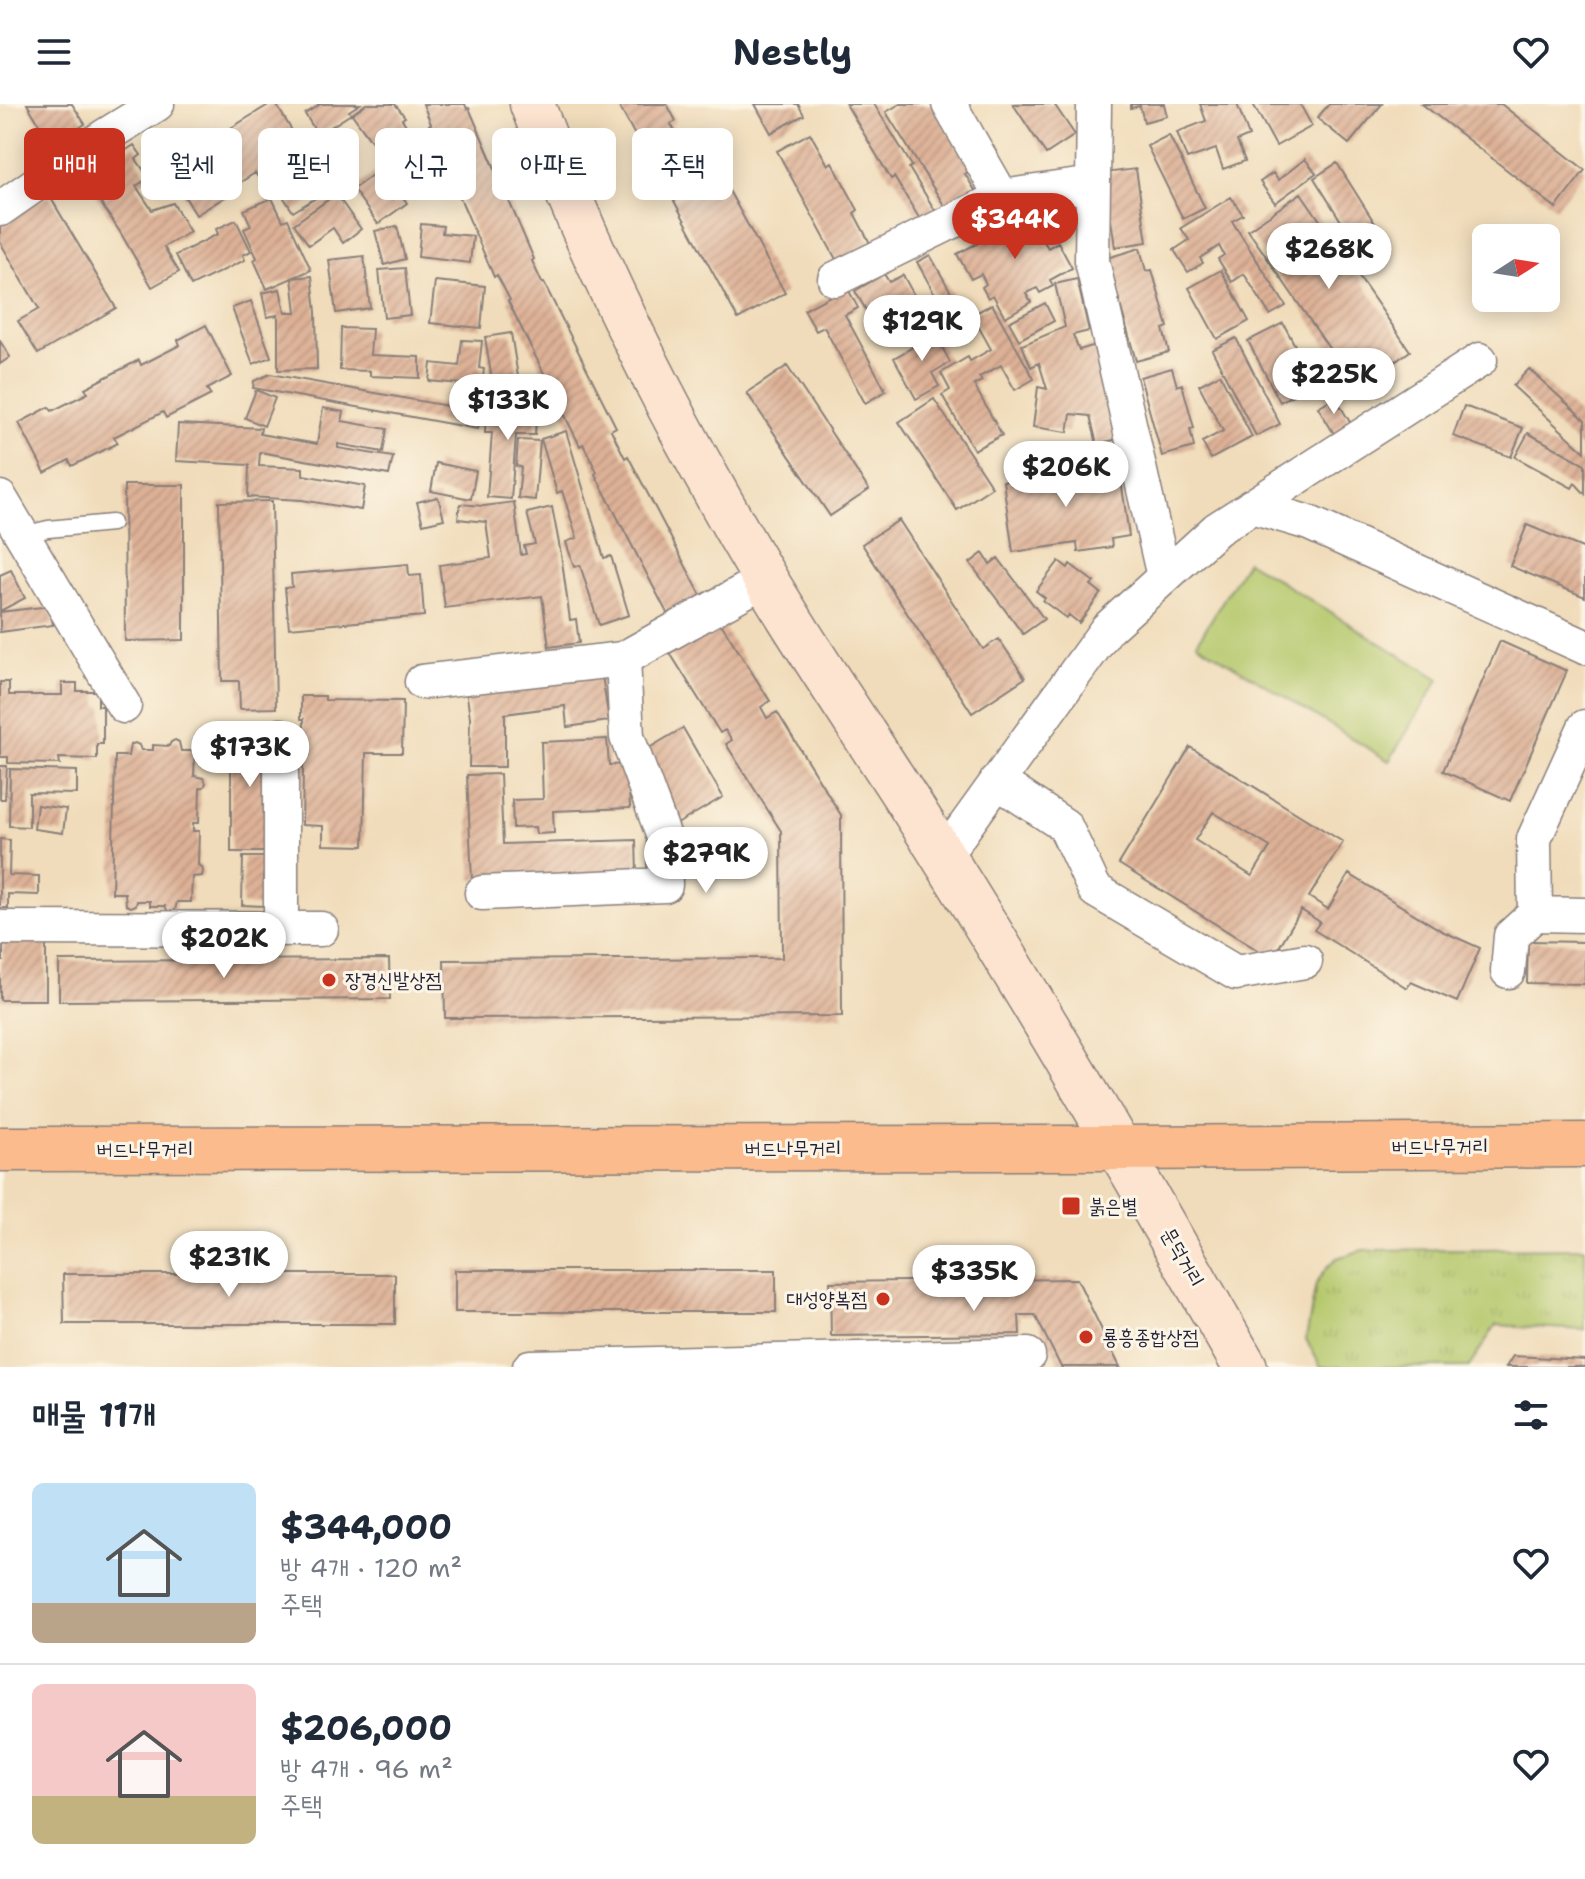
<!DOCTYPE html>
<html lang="ko">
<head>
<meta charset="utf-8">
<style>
	:root { --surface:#fff; --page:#f2f2f3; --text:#1f2937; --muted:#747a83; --line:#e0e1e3; --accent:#c8321e }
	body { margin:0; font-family:"Shantell Sans","Poor Story",sans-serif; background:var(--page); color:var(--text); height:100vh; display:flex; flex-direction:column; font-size:30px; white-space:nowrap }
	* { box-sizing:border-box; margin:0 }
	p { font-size:26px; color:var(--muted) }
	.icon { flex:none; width:44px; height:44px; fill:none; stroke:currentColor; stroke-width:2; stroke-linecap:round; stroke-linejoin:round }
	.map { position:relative; height:1263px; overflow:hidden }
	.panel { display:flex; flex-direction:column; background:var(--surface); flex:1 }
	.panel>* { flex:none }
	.hud { position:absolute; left:24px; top:24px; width:800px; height:72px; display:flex; gap:16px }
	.needle { width:52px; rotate:78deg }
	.fabs { position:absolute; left:1472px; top:120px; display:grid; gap:16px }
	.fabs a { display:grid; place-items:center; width:88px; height:88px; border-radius:12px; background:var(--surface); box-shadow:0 4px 20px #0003; font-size:40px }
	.price { position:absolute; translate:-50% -68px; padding:0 18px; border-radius:28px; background:#fff; color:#222; font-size:26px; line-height:52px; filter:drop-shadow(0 2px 4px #0008) }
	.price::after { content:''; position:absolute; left:50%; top:48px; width:24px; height:18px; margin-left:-12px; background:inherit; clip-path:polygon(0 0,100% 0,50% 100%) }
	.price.selected { background:var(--accent); color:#fff }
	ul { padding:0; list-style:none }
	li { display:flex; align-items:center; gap:24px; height:200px; padding:0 32px }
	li+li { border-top:2px solid var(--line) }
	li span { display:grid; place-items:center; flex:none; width:224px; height:160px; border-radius:12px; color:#555 }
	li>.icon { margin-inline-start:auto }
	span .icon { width:96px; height:96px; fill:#fffc; stroke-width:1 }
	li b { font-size:34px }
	h2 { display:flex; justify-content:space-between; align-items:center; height:96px; padding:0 32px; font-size:34px }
	.pill { padding:0 28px; border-radius:12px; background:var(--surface); box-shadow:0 4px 20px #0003; font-size:28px; line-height:72px }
	.pill.selected { background:var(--accent); color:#fff }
	header { display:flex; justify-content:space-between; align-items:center; height:104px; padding:0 32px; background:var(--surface); font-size:36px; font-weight:700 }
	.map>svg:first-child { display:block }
</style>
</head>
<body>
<header><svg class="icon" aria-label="menu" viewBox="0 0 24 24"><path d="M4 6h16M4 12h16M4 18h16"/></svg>Nestly<svg class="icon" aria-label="heart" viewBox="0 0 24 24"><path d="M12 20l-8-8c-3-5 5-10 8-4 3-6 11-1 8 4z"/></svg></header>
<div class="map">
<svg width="1585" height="1263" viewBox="0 0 1585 1263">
	<defs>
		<pattern id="grass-tufts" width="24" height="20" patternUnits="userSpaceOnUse" patternTransform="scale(2)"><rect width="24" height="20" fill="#b4c76a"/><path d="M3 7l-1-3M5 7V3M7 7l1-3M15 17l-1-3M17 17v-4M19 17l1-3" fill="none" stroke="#9aab5d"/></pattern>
		<pattern id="building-hatch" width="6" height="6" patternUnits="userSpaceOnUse" patternTransform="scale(2)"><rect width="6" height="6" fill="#ddb196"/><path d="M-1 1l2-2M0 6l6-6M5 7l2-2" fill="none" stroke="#bd9882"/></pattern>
	</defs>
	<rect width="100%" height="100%" fill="#fcf5e5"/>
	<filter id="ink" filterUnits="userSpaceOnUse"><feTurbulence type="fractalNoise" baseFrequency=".0125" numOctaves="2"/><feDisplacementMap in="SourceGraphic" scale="16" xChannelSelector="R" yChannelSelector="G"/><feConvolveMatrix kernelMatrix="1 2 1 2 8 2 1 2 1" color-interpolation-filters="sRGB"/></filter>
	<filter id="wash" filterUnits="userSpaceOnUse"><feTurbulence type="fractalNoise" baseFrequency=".006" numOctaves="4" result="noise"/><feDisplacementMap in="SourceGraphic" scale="32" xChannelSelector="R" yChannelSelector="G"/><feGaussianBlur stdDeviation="1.8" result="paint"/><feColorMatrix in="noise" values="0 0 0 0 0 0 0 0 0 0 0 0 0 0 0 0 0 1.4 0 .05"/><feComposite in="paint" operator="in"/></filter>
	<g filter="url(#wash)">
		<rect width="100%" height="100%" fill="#f0dcba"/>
		<path fill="url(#grass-tufts)" stroke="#6b7452" stroke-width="2" d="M1585,1144V1226L1496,1221L1469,1263H1321L1306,1235L1316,1180L1326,1165L1337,1154L1363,1146Z"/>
		<path fill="#b4c76a" stroke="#6b7452" stroke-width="2" d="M1247,457L1439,575L1389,657L1197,539Z"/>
		<g id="blocks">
			<path fill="url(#building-hatch)" fill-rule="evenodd" d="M27,0H72L85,20L52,41Z
				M270,0H276L303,45L258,73L255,69L236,81L238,85L196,111L167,63Z
				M318,0H360L349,7L351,10L318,31L305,10L319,1Z
				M366,0H395L405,13L402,15L411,29L397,39L400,42L384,54L352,10Z
				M423,0H465L467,5L469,4L534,155L532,157L542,179H544L616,323L611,326L625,354L628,352L704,497L670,515L595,370L597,368L583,340L580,342L508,197L510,196L497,171L494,173L429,21L431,20Z
				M618,0H667L676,17L671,20L689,52L656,70Z
				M755,0H798L804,11L771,29Z
				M846,0H874L912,62L909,64L936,108L921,117L894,73L891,75Z
				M900,0H931L959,46L979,61L965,70L976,88L947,106L886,8Z
				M1013,0H1054L1075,31L1046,50Z
				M1131,0H1164L1167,12L1144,18L1140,2L1131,4Z
				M1200,0H1237L1249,32L1237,37L1245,57L1223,65L1216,45L1187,55L1177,28L1206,17Z
				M1253,0H1300L1312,22L1276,42Z
				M1329,0H1382L1349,40L1317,14Z
				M1422,0H1501L1585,66L1556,104Z
				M810,29L828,61L832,58L858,106L854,109L871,141L838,159L777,47Z
				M1169,31L1205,104L1183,115L1147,42Z
				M421,32L447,76L417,94L404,73L415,67L401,44Z
				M334,35L351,62L323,80L327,87L293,108L272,75Z
				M134,41L141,51L136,55L149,74L136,82L152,106L173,99L190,128L164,143L179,168L152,183L120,128L84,74Z
				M1305,55L1316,69L1275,99L1260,78L1273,69L1278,76Z
				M1337,59L1386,137L1363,152L1314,74Z
				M382,64L407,99L378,120L353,85Z
				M1136,65L1147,138L1115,143L1104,69Z
				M721,72L785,189L738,215L674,97Z
				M1301,89L1410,247L1357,285L1248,126Z
				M336,90L361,125L343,139L333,124L309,141L294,120Z
				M49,91L116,204L38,250L18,217L39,205L0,138V120Z
				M1231,93L1243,111L1232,117L1286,202L1270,211L1244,170L1232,178L1218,155L1224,151L1219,142L1200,154L1203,159L1188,168L1174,146L1189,136L1181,124Z
				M272,94L283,117L288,115L311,166L267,185L254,156L257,154L244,125L251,122L244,106Z
				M1024,101L1036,123L1041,120L1048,133L1043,136L1048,144L1058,138L1072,164L1050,176L1053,182L1040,189L1037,184L1026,189L1031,198L1005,213L993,191L988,194L982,183L986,180L981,170L971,175L957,150L978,139L975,133L987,126L990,131L1002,125L997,116Z
				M236,116L251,147L243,151L245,156L191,182L176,151L218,130L216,125Z
				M421,120L443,122L442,129L473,132L470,159L418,153Z
				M397,122L405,155L384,161L375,127Z
				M1140,144L1146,167L1152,166L1168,223L1163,225L1169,248L1136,257L1107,154Z
				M930,151L956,197L943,205L917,158Z
				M364,152L370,204L336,209L329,156Z
				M405,164L410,211L384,214L379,166Z
				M1221,166L1249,217L1217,235L1189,184Z
				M884,170L889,178L903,171L915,193L902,200L911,217L882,234L855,187Z
				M312,172L316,208L317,265L278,266V211L267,213L262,189L280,185L285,208H296L292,174Z
				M1077,175L1089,227L1073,231L1079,246L1099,240L1122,334L1097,340L1090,312L1071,310L1068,328L1033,323L1038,283L1047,285L1039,259L1031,263L1022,241L1065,223L1055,180Z
				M435,177L485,182L481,224L430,219Z
				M847,183L858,204L845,211L886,287L865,299L824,223L816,227L804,206Z
				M251,197L271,253L253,260L232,204Z
				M1045,199L1054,217L1019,236L1009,218Z
				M992,200L1034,275L1015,286L1001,261L979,273L982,277L974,281L1002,331L974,346L942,291L950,286L941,269L968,253L970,257L991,245L972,211Z
				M1283,219L1315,279L1280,298L1248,237Z
				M206,221L232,272L207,285L211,291L166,314L163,308L114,333L118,339L72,362L69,356L45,369L19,319L49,303L52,307L88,289L85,284L139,256L141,261L180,241L178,236Z
				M931,223L950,258L932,269L939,282L916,295L894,254L913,243L908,236Z
				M341,224L372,225L370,251L420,253V274L370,272V267L340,266Z
				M511,229L519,279L493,283L485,233Z
				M1236,234L1280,320L1256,332L1212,246Z
				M462,236L482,237L479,264L484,265L482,282L429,277L431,259L459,262Z
				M0,237L10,253L0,260Z
				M787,262L869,386L830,412L747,289Z
				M1172,264L1177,282L1182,280L1194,324L1190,325L1194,343L1162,352L1140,273Z
				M1529,265L1585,316V348L1513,282Z
				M270,270L481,308L478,325L253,284L254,277Z
				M1220,270L1252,333L1211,355L1202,338L1223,327L1199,281Z
				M256,286L275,294L264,322L245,314Z
				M507,293L537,295L535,331H516L511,395L487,393L492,329H485L486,308L506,310Z
				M1335,293L1351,320L1334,330L1318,303Z
				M934,295L992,383L957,406L899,318Z
				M1464,302L1523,324L1511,353L1453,332Z
				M323,304L344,308L342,317L387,325L383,348L338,340V344L393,353L389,371L260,348L259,362L303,364V371L365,382L361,406L302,396L248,393L249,361L176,357L178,320L261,324L260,330L317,340Z
				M566,327L604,454L611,452L629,511L599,521L580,461L574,463L566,438L577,434L562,387L557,389L541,335Z
				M1528,329L1585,360V390L1575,379L1572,384L1515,353Z
				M518,336L540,337L535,396L518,394L521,363L516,362Z
				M436,359L476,367L471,395L431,387Z
				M1119,361L1129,432L1111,435L1112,443L1078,448L1077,439L1013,448L1003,377L1026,374L1024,366L1055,362V370Z
				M124,381H184V536L125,537Z
				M438,393L444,415L423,420L417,398Z
				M272,397L276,604L240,605L239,577H222L219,398Z
				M514,398L521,451L526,450L524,442L535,440L527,409L552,403L561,450L570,516L576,515L579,539L549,543L542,492L445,504L439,461L491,454L486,418L458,415L460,400L484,402Z
				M899,416L983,545L999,535L1025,574L972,609L862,440Z
				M1527,421L1585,445V493L1510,462Z
				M983,449L990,460L998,454L1044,515L1023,530L970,459Z
				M1059,457L1068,464L1070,460L1094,478L1091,481L1101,489L1079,519L1069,511L1066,514L1043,497L1045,494L1036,487Z
				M408,460L409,472L421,471L424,512L289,524L285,484L292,483L291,470Z
				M11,466L25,494L0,507V471Z
				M50,502L53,521L0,528V508Z
				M720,518L770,597L761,603L767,614L777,608L841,711L842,912L445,914L444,856L782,854L781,727L726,640L732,636L725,626L720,629L670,549Z
				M1500,537L1567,567L1510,697L1443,667Z
				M602,571L609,617L567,623L565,602L505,610V663H469L470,614L466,585Z
				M0,578H9V591H62V579H77V587H98V602H103V640H97V655L59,654L60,660L8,659V653H0Z
				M301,592H325V596L403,597L402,649H366L364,742L323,741V722L302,721L304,615H301Z
				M231,622H268V748H231Z
				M683,624L723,693L677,720L637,651Z
				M607,635L609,661L628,660L630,704L553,707L554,729L536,730L535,723L513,724L512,696L543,695L541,638Z
				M175,636L179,638L181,647H195L194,672L204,674L206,679L204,683L200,684L199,719H193V727H199L198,761L202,763L203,767L202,772L192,773L191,798H177L175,806L171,808L167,806L165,802H150V797H137L136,801L131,803L126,801L125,789H112L115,652H128L130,641L135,639L139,641L141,646H153V641L169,642L171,638Z
				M1190,643L1343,738L1309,793L1328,805L1349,770L1442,827L1480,844L1457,898L1411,878L1407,884L1314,826L1320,818L1301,806L1272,855L1119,760ZM1213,708L1270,743L1252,772L1195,736Z
				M0,662H7L5,695H0Z
				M10,665L77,667V690L29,689V723L9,722Z
				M500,670L503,740L636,736L637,770L472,776L467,671Z
				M37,701L66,705L63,729L34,725Z
				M0,735L10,736L9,771L39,772V791L8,790V804H0Z
				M243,753H266L265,802L242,801Z
				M1528,837L1585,838V880L1527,879Z
				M3,839H46V896H0V857H3Z
				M389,855L390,895L59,897V857Z
				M455,1166H776V1208H455Z
				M63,1170H395V1220H64Z
				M1077,1175L1120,1263H1061L1035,1211H1019L1020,1230L831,1232L830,1178Z
				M1513,1252L1585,1256V1263H1506Z"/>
		</g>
	</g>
	<g filter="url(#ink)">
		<use href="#blocks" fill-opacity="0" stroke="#897f7a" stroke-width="2"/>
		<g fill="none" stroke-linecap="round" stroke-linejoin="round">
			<g stroke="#897f7a" stroke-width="19">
				<path id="service" d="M22,431L48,425L112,419"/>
			</g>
			<g stroke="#897f7a" stroke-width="37">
				<path id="minor" d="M949,0L1002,93
					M1094,0L1092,157L1164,473
					M0,105L105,32L157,0
					M835,175L1002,93L1093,80
					M0,394L124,602
					M1252,402L1309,419L1585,543
					M422,578L623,555
					M997,677L1065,722L1095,786L1236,869L1305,857
					M943,753L1107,525L1217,425L1480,256
					M482,789L665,781L664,733L627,633L623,555L766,475
					M1535,810L1585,811
					M0,824L321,825
					M281,825V632
					M1508,867L1511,832L1535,810L1534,735L1585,623
					M530,1263L1028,1251"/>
			</g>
			<g stroke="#897f7a" stroke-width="47">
				<path id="secondary" d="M532,0C595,166 676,325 767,478C823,571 886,661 944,754C1049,921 1147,1092 1245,1263"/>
			</g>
			<g stroke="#897f7a" stroke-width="47">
				<path id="primary" d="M0,1045L1120,1044L1585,1041"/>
			</g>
			<use href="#service" stroke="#fff" stroke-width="16"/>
			<use href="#minor" stroke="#fff" stroke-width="34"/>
			<use href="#secondary" stroke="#fde4d1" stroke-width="44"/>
			<use href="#primary" stroke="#fbbb8c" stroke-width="44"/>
		</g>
	</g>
	<g fill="#c8321e" stroke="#fcf5e5" stroke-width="3">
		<circle cx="329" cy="876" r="8"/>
		<rect x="1061" y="1092" width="20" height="20" rx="4"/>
		<circle cx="883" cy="1195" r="8"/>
		<circle cx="1086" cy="1233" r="8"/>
	</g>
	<g text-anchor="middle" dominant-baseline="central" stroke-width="6" stroke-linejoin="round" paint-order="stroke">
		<g font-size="20" fill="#22223b" stroke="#fcf5e5" text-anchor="start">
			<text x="345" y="876">장경신발상점</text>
			<text x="1089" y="1102">붉은별</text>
			<text x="867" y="1195" text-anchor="end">대성양복점</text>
			<text x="1102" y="1233">룡흥종합상점</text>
		</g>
		<g font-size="20" fill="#22223b" stroke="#fcf5e5">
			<text x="1440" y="1042">버드나무거리</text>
			<text x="793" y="1044">버드나무거리</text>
			<text x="145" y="1045">버드나무거리</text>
			<text transform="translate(1183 1153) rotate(60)">문덕거리</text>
		</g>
	</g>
</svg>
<div class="fabs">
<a><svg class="needle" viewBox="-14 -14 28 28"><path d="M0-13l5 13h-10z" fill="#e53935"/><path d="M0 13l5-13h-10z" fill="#747a83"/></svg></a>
</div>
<b class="price selected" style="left:1015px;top:157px">$344K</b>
<b class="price" style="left:1329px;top:187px">$268K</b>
<b class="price" style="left:922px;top:259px">$129K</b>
<b class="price" style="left:1334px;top:312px">$225K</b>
<b class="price" style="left:508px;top:338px">$133K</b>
<b class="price" style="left:1066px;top:405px">$206K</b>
<b class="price" style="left:250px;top:685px">$173K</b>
<b class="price" style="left:706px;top:791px">$279K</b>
<b class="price" style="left:224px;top:876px">$202K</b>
<b class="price" style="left:229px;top:1195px">$231K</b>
<b class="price" style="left:974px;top:1209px">$335K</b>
<div class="hud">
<a class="pill selected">매매</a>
<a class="pill">월세</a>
<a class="pill">필터</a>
<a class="pill">신규</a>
<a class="pill">아파트</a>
<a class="pill">주택</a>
</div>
</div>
<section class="panel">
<h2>매물 11개<svg class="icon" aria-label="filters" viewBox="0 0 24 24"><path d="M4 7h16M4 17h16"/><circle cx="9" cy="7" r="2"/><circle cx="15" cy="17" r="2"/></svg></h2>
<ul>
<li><span style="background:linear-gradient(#bfe0f5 75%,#b9a48a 0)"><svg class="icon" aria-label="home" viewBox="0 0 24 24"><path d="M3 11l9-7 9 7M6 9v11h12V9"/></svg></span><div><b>$344,000</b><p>방 4개 · 120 m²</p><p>주택</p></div><svg class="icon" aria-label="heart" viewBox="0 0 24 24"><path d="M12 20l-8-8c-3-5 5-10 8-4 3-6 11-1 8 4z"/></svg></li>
<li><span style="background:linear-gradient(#f6c9c9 70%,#c2b280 0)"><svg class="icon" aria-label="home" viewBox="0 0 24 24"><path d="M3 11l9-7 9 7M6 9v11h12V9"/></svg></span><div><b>$206,000</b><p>방 4개 · 96 m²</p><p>주택</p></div><svg class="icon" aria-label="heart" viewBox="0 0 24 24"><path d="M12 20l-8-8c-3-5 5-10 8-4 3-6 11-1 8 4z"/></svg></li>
</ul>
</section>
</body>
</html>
